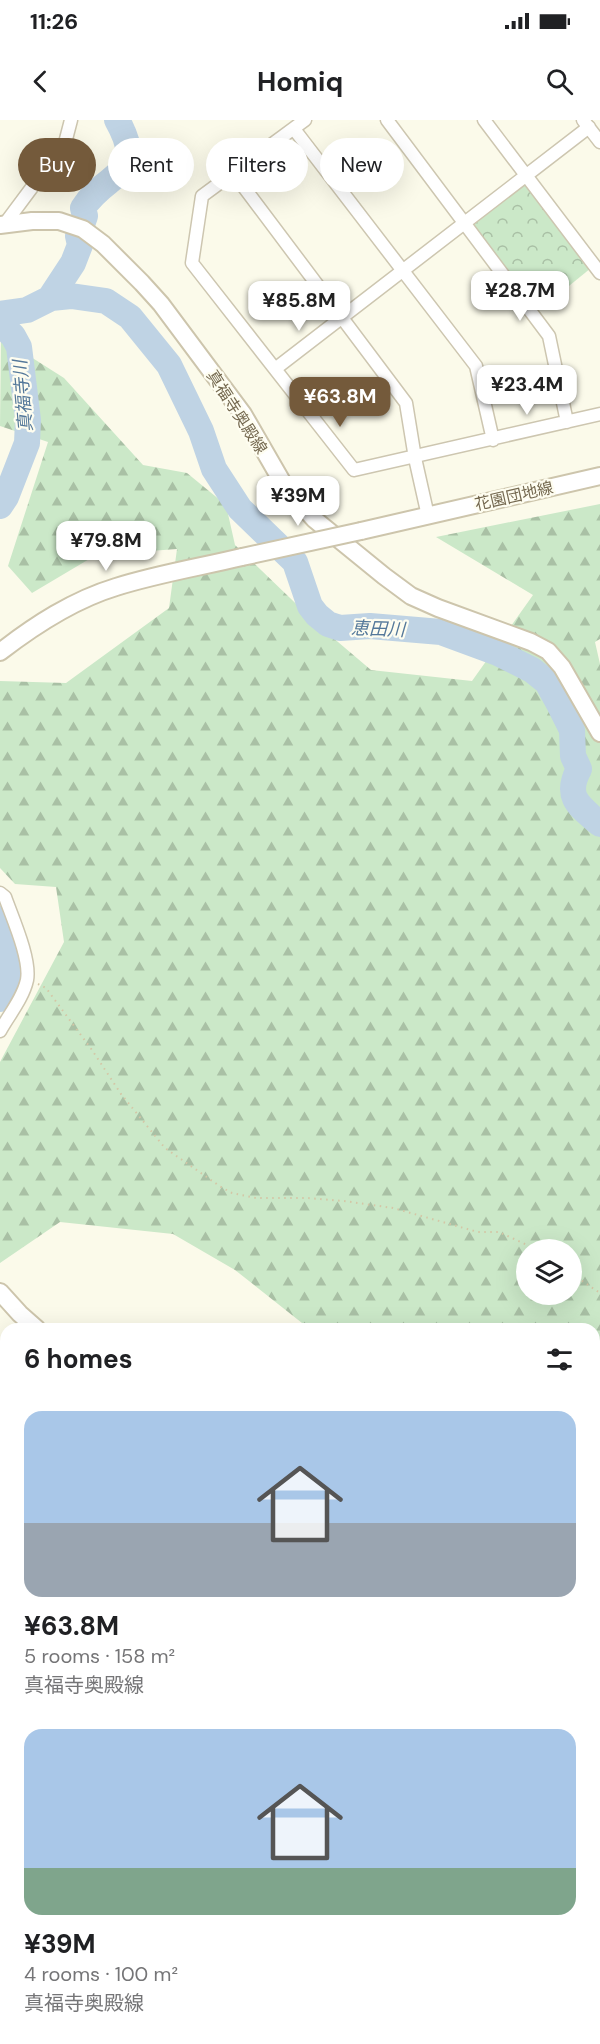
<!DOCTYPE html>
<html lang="en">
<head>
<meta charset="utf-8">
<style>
	:root { --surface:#fff; --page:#f6f6f6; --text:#202124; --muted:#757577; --accent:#745a3b }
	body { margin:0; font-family:"DM Sans","Noto Sans JP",sans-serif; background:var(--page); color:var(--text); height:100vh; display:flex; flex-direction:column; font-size:22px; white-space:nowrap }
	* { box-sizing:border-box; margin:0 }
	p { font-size:20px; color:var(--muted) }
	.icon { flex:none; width:33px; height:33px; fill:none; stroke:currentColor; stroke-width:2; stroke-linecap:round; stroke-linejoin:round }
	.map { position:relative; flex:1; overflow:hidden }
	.details { position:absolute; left:0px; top:1203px; width:600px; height:722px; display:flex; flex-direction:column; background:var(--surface); border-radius:18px 18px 0 0; box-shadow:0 6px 24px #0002 }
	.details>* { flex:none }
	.top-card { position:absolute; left:18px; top:18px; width:564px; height:54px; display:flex; gap:12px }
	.buttons { position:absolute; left:516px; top:1119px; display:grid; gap:12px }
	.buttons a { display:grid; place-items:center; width:66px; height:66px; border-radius:50%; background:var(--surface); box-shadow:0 6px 24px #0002; font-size:30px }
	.price { position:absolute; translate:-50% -51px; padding:0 14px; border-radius:12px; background:#fff; color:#222; font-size:20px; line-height:39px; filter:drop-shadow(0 2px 3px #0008) }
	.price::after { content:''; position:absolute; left:50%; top:36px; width:18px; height:14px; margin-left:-9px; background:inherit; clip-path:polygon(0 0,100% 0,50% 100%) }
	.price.on { background:var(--accent); color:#fff }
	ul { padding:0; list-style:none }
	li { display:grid; align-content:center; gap:12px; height:318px; padding:0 24px }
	li span { display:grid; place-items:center; height:186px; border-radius:18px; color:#555 }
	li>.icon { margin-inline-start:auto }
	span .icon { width:108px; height:108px; fill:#fffc; stroke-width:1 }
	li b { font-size:26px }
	h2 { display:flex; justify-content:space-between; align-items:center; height:72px; padding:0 24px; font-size:26px }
	.pill { padding:0 21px; border-radius:27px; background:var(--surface); box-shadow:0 6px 24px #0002; font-size:21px; line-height:54px }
	.pill.on { background:var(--accent); color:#fff }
	.status { display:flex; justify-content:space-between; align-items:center; height:42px; padding:0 30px; background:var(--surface); direction:ltr }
	.status svg { height:16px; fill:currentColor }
	header { display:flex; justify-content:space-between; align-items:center; height:78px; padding:0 24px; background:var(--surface); font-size:27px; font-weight:700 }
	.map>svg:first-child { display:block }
</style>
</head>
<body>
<div class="status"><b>11:26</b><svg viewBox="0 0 49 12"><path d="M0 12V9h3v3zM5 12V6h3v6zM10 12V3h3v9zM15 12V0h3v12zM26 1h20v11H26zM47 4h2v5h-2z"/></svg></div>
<header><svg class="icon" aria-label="back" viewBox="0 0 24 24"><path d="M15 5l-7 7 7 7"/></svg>Homiq<svg class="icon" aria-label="search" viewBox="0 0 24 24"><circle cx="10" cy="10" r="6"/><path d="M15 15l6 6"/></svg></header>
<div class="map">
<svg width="600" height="1924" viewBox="0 0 600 1924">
	<defs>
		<pattern id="forest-firs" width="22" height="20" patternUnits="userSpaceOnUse" patternTransform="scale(1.5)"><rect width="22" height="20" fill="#cbe8c8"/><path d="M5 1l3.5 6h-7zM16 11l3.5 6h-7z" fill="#a9c0a5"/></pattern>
		<pattern id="park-crowns" width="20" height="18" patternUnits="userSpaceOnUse" patternTransform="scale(1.5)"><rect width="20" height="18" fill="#cbe8c8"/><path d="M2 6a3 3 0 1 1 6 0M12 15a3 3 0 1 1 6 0" fill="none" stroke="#a9c0a5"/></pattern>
	</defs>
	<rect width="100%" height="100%" fill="#fbfaea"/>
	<path fill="url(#forest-firs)" fill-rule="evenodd" d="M1,218L64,258L143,345L187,353L226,385L235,425L318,505L371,550L472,561L533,475L436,417L600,384V519L595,522L600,544V1331H594V1209H304L302,1203L235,1150L173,1114L60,1102L0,1143V942L64,822L56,767L15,764L0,748V561L66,563L169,488L177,429L96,435L32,473L8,446L48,322L0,306ZM526,1130H572V1174H526Z
		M0,1332L6,1337V1788L0,1781Z
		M594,1692H600V1924H161L143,1919L594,1918Z"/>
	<path fill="url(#park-crowns)" d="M527,63L591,148L537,192L471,107Z"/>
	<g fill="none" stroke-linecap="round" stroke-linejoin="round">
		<path stroke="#bfd3e4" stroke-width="26" d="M51,178L52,175L73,143L80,125L78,116L85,96L83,88C106,51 149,57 117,0
			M0,194L27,190L51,178L71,176L106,181L130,197L169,245L201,311L214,349L240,389L295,442L310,486L317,495L328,504L340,508L370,506L441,512L498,533L532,550L547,562L559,584L572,610L573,636L579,649C564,677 579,686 600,704
			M0,203L13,216L19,227L28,300L27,323L6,377L0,386
			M0,799C11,825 21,855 0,879
			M0,1241L6,1242
			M594,1680L600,1682"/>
		<g stroke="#cdc6b0" stroke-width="15">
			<path id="street" d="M305,0L202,76L192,143L354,350L600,294
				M387,0L549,216L567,302
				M484,0L600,153
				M583,0L600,22
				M294,9L476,246L493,320
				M234,54L406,283L415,338L428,396
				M4,105L65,23L71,0
				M275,249L589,7
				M0,773L5,777C12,797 31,839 27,860C23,878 9,895 0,911
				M455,1918L459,1924"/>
		</g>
		<g stroke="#cdc5ac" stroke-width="20">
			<path id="secondary" d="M0,105L32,101H59L83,109L103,124L142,163L161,184L243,294L284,365L314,399L384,456L411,476L438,488L531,522L548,531L562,547L600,613
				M361,411L600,356
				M0,532C35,505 73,480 116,467C157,454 200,447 242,437
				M0,1172L20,1194L37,1209
				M594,1654L600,1656"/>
		</g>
		<path stroke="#d4c6a6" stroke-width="2" stroke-dasharray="1.5 4.5" stroke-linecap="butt" d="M38,864L46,868L92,930L121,974L165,1028L221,1067L232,1073L256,1078H308L344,1081L393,1088L478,1112H499L538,1130
			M572,1154L600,1173"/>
		<use href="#street" stroke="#fff" stroke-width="12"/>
		<use href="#secondary" stroke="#fff" stroke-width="16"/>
		<g stroke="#cdc5ac" stroke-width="20" stroke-linecap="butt">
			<path id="secondary-bridge" d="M242,437L361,411"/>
		</g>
		<use href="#secondary-bridge" stroke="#fff" stroke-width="16"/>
	</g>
	<g text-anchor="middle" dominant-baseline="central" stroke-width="4.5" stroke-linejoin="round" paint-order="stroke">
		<g font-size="16" fill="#74684f" stroke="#fefdf0">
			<text transform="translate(237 292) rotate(57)">真福寺奥殿線</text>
			<text transform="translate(514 376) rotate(-13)">花園団地線</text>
		</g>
		<g font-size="18" font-style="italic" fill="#54789a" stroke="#fefdf0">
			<text transform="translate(23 276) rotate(-95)">真福寺川</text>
			<text transform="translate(378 509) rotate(2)">恵田川</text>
		</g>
	</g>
</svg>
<div class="buttons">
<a><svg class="icon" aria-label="layers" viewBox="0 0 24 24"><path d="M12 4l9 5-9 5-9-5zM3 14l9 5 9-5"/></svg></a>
</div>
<b class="price" style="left:520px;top:202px">¥28.7M</b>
<b class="price" style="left:299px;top:212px">¥85.8M</b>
<b class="price" style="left:527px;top:296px">¥23.4M</b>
<b class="price on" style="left:340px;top:308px">¥63.8M</b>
<b class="price" style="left:298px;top:407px">¥39M</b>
<b class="price" style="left:106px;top:452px">¥79.8M</b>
<div class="top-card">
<a class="pill on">Buy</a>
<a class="pill">Rent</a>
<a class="pill">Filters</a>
<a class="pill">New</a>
</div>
<section class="details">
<h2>6 homes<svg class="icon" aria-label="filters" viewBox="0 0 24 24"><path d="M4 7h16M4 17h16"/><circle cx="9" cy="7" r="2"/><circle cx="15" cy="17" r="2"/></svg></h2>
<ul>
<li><span style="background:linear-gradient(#a9c7e8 60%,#9aa5b1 0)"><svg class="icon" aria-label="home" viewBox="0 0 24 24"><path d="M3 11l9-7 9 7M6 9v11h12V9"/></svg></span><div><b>¥63.8M</b><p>5 rooms · 158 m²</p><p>真福寺奥殿線</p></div></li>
<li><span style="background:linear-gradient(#a9c7e8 75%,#7fa58c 0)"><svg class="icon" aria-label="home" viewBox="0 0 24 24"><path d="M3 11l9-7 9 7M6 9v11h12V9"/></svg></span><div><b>¥39M</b><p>4 rooms · 100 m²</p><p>真福寺奥殿線</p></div></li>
</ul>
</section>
</div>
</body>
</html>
